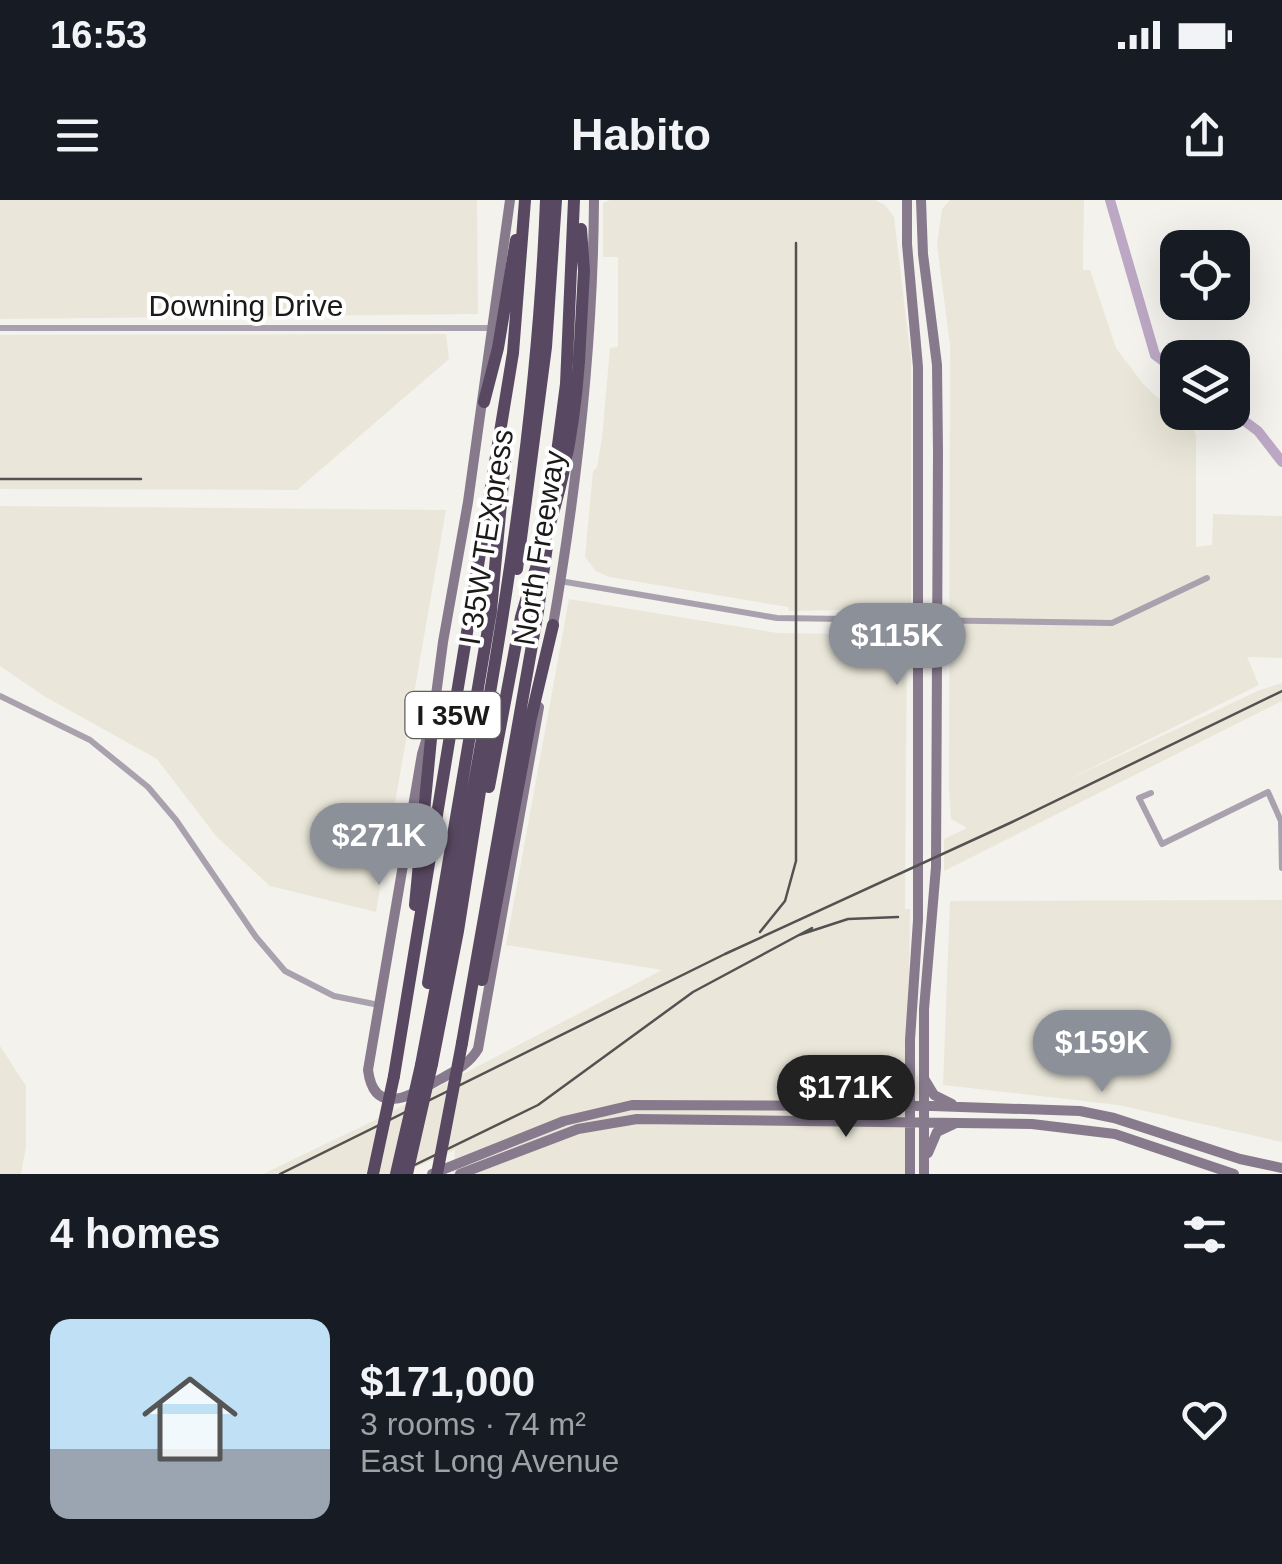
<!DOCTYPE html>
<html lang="en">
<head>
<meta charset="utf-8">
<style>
	:root { --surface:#171b24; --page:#20242c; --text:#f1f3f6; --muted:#9ea1a6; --accent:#8c9099 }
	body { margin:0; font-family:Arial,sans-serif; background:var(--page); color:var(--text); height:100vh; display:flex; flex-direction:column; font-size:38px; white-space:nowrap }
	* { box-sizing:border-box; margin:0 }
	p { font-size:32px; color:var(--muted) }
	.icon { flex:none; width:55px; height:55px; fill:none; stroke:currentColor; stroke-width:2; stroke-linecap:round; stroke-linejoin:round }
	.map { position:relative; height:974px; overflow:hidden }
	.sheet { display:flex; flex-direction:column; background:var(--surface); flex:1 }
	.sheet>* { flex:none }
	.buttons { position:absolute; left:1160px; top:30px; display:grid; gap:20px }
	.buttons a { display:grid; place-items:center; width:90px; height:90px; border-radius:20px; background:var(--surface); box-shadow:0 10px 40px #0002; font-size:50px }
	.price { position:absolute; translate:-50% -85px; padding:0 22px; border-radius:35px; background:var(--accent); color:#fff; font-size:32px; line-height:65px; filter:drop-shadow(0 2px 5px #0008) }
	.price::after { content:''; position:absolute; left:50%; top:60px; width:30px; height:22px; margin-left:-15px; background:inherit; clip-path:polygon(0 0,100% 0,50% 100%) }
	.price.current { background:#222; color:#fff }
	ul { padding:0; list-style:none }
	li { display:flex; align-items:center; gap:30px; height:250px; padding:0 50px }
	li span { display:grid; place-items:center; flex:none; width:280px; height:200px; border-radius:20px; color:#555 }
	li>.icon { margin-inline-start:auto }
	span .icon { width:120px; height:120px; fill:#fffc; stroke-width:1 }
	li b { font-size:42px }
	h2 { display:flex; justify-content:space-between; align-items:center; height:120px; padding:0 50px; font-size:42px }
	.status { display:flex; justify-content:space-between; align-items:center; height:70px; padding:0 50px; background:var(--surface); direction:ltr }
	.status svg { height:28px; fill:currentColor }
	header { display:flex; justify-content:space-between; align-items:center; height:130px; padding:0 50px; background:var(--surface); font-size:45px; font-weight:800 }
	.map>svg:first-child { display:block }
</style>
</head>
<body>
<div class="status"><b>16:53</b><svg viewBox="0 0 49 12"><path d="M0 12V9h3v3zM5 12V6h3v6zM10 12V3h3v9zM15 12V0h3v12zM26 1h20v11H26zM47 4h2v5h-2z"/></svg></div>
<header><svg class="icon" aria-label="menu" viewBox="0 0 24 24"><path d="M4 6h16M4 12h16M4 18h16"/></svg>Habito<svg class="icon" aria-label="share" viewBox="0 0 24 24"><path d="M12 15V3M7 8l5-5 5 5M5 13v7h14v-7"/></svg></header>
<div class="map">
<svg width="1282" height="974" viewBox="0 0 1282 974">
	<rect width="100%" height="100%" fill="#f3f2ed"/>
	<path fill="#eae7da" d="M0,0H477L478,114L0,119Z
		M610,0H875L885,5L894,17L911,159V409L789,411L788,407L609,377L596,371L585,357L593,271L597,267L602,238L610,148L618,147V57H603V3Z
		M950,0H1084L1083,70H1090L1116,148L1144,185L1158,198L1171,201L1172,206L1188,218L1193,228L1196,236V347L1212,345L1213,314L1282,316V458L1247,457L1259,485L1059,584L1260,490L1282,483V501L944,671V639L967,628L951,619L949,590L950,145L937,45L942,9Z
		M446,134L449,159L297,290L0,289V135Z
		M0,306L446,310L376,712L270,686L216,636L157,559L44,496L0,466Z
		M569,399L778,433L907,435L905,709H910L906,974H453L455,950L400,974H263L373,921L662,770L506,745Z
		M1282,700V942L1118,905L943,885L950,701Z
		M0,846L26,886V947L21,974H0Z"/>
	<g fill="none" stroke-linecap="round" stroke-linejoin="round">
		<path stroke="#bca8c5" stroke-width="10" d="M1110,0L1155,155L1178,172
			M1232,212L1258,231L1282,262"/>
		<path stroke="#aaa1ae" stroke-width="6" d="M0,128H491
			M560,381L777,418L1112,423L1207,378
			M0,496L90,540L148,587L176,620L256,737L285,771L334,796L379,805
			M1151,593L1139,598L1162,644L1268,592L1281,621L1282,668"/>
		<path stroke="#877a8d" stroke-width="10" d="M510,0L468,302L443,442L433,518L422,554L368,870C374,916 409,897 435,882C452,872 468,866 478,849L539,507
			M907,0V44L918,167V720L910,840V974
			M921,0L923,54L937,165L938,252L936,667L924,809V974
			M552,431C577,288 593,146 594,0
			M925,880L934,895L952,904
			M928,953L937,932L954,924
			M432,974L564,921L632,905L932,906L1080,911L1114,918L1240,959L1282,968
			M460,974L578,929L637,919L1032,924L1115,934L1234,974"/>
		<path stroke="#594861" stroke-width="12" d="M579,161L584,71L581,29
			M484,202L498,148L516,40
			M550,306L566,184L574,0
			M517,369L546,147L556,0
			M489,587L521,417L532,380
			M415,705L433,518
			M482,780L531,518L553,425
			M428,783L491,411L507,239
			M462,843L538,411L547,346
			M432,864L458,731L491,521
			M421,865C475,579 535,291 546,0
			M394,876L513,153L525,0"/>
		<path stroke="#535250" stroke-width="2.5" d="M0,279H141
			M760,732L785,701L796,661V43
			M799,735L848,719L898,717
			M280,974L725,754L1010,623L1282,491
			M396,974L538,905L693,792L812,728"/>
		<path stroke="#594861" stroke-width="12" d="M532,380C559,301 573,245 579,161
			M373,974L394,876
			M396,974L421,865
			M407,974L432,864
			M437,974L462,843"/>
	</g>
	<g text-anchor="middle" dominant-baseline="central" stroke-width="8" stroke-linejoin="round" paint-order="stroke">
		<rect fill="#fff" stroke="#5f5f5e" stroke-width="2.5" x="405.5" y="492" width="95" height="46" rx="8"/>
		<g font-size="28" font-weight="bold" fill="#1b1a19">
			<text x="453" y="515">I 35W</text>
		</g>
		<g font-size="30" fill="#1b1a19" stroke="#fff">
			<text x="246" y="105">Downing Drive</text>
			<text transform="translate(486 337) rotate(-81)">I 35W TEXpress</text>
			<text transform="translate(539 348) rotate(-81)">North Freeway</text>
		</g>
	</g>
</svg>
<div class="buttons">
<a><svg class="icon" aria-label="locate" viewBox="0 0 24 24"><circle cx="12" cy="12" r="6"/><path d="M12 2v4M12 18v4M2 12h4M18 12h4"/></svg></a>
<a><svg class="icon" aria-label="layers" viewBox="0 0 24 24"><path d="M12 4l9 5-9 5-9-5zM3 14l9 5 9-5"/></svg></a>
</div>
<b class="price" style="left:897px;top:488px">$115K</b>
<b class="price" style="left:379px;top:688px">$271K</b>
<b class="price" style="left:1102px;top:895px">$159K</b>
<b class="price current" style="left:846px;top:940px">$171K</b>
</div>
<section class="sheet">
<h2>4 homes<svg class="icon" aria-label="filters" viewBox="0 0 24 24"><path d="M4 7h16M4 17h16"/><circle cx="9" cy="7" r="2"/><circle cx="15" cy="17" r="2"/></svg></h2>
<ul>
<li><span style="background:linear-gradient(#bfe0f5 65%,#9aa5b1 0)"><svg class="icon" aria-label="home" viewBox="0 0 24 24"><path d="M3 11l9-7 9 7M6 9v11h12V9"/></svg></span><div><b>$171,000</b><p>3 rooms · 74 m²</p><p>East Long Avenue</p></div><svg class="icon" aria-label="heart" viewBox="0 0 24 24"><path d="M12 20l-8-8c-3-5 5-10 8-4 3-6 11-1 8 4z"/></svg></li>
</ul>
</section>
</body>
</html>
